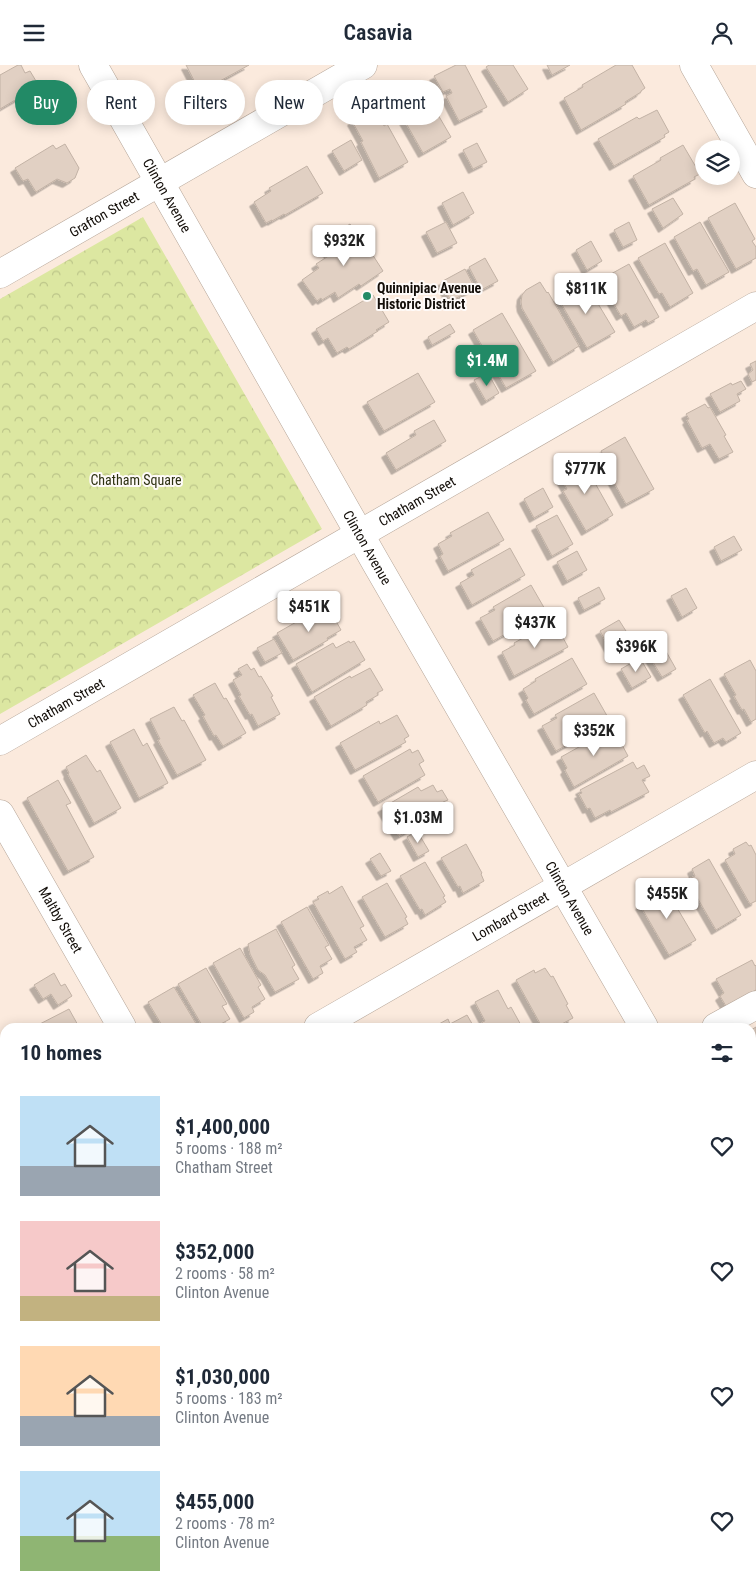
<!DOCTYPE html>
<html lang="en">
<head>
<meta charset="utf-8">
<style>
	:root { --surface:#fff; --page:#f6f6f7; --text:#1f2937; --muted:#747a83; --accent:#228a66 }
	body { margin:0; font-family:"Roboto Condensed",sans-serif; background:var(--page); color:var(--text); height:100vh; display:flex; flex-direction:column; font-size:19px; white-space:nowrap }
	* { box-sizing:border-box; margin:0 }
	p { font-size:16px; color:var(--muted) }
	.icon { flex:none; width:28px; height:28px; fill:none; stroke:currentColor; stroke-width:2; stroke-linecap:round; stroke-linejoin:round }
	.map { position:relative; flex:1; overflow:hidden }
	.side { position:absolute; left:0px; top:958px; width:756px; height:571px; display:flex; flex-direction:column; background:var(--surface); border-radius:15px 15px 0 0; box-shadow:0 2px 12px #0003 }
	.side>* { flex:none }
	.guide { position:absolute; left:15px; top:15px; width:500px; height:45px; display:flex; gap:10px }
	.fabs { position:absolute; left:695px; top:75px; display:grid; gap:10px }
	.fabs a { display:grid; place-items:center; width:45px; height:45px; border-radius:50%; background:var(--surface); box-shadow:0 2px 12px #0003; font-size:25px }
	.price { position:absolute; translate:-50% -42px; padding:0 11px; border-radius:5px; background:#fff; color:#222; font-size:16px; line-height:32px; filter:drop-shadow(0 1px 2px #0008) }
	.price::after { content:''; position:absolute; left:50%; top:30px; width:15px; height:11px; margin-left:-8px; background:inherit; clip-path:polygon(0 0,100% 0,50% 100%) }
	.price.current { background:var(--accent); color:#fff }
	ul { padding:0; list-style:none }
	li { display:flex; align-items:center; gap:15px; height:125px; padding:0 20px }
	li span { display:grid; place-items:center; flex:none; width:140px; height:100px; border-radius:0px; color:#555 }
	li>.icon { margin-inline-start:auto }
	span .icon { width:60px; height:60px; fill:#fffc; stroke-width:1 }
	li b { font-size:21px }
	h2 { display:flex; justify-content:space-between; align-items:center; height:60px; padding:0 20px; font-size:21px }
	.chip { padding:0 18px; border-radius:22px; background:var(--surface); box-shadow:0 2px 12px #0003; font-size:18px; line-height:45px }
	.chip.current { background:var(--accent); color:#fff }
	header { display:flex; justify-content:space-between; align-items:center; height:65px; padding:0 20px; background:var(--surface); font-size:22px; font-weight:600 }
	.map>svg:first-child { display:block }
</style>
</head>
<body>
<header><svg class="icon" aria-label="menu" viewBox="0 0 24 24"><path d="M4 6h16M4 12h16M4 18h16"/></svg>Casavia<svg class="icon" aria-label="person" viewBox="0 0 24 24"><circle cx="12" cy="8" r="4"/><path d="M4 21q1-7 8-7t8 7"/></svg></header>
<div class="map">
<svg width="756" height="1528" viewBox="0 0 756 1528">
	<defs>
		<pattern id="park-crowns" width="20" height="18" patternUnits="userSpaceOnUse" patternTransform="scale(1.25)"><rect width="20" height="18" fill="#dce7a1"/><path d="M2 6a3 3 0 1 1 6 0M12 15a3 3 0 1 1 6 0" fill="none" stroke="#bcc589"/></pattern>
		<filter id="shadow"><feDropShadow dx="-4.5" dy="4.5" stdDeviation="0" flood-color="#0004"/></filter>
	</defs>
	<rect width="100%" height="100%" fill="#fbeadd"/>
	<path fill="url(#park-crowns)" d="M143,152L322,464L0,649V234Z
		M751,1241L756,1250V1528H189L196,1524H751Z"/>
	<path fill="#dce7a1" d="M751,1457L756,1465V1509L751,1512Z
		M257,1524H508L510,1528H250Z
		M679,1524H729L721,1528H682Z"/>
	<path fill="#e1d0c3" stroke="#c2b2a5" filter="url(#shadow)" d="M18,0H21L25,8L30,6L39,21L0,44V10Z
		M186,0H249L200,27Z
		M456,0H465L487,42L459,56L446,31L452,28L450,24L443,27L434,11Z
		M489,0H513L528,24L508,37L486,2Z
		M547,0H570L552,10Z
		M616,0H632L645,23L641,26V27L625,37L626,39L581,65L564,33L583,22L582,20Z
		M417,20L419,24L421,23L428,37L430,36L451,72L423,88L403,53L405,52L397,37L398,36L395,32Z
		M375,44L384,61L387,59L408,97L379,113L361,77L363,76L352,56Z
		M657,45L669,67L664,70L665,72L614,101L598,74L637,52L639,54Z
		M351,75L362,95L344,106L332,86Z
		M477,78L487,97L473,104L463,85Z
		M65,79L79,103L75,113L67,118L57,114L36,127L28,114L23,116L15,103L53,80L56,84Z
		M683,80L700,109L694,112L695,114L649,140L633,111L661,95L660,93Z
		M307,101L323,128L285,150L284,149L272,156V155L266,158L254,137L271,126L269,123Z
		M463,127L474,148L453,160L442,138Z
		M673,133L683,149L663,163L652,144Z
		M735,138L755,174L752,176L756,182V193L736,204L708,153Z
		M446,157L457,178L437,188L426,167Z
		M629,157L637,175L623,182L614,165Z
		M700,157L729,207L706,220L697,204L693,206L674,172Z
		M350,159L356,168L358,167L383,206L361,221L359,219L338,233L335,227L322,235L321,233L317,236L302,215L319,203L316,199L330,190L327,186L344,176L338,167Z
		M591,176L602,196L587,205L576,185Z
		M665,178L693,228L670,242L662,228L659,229L638,193Z
		M485,193L498,216L481,225L469,202Z
		M629,199L659,252L648,258L646,255L634,262L626,248L621,251L600,215Z
		M465,204L475,223L451,236L441,217Z
		M540,217L547,228L548,227L579,281L553,297L522,243L521,237L522,230L526,225Z
		M585,217L615,267L587,283L558,233Z
		M373,230L389,257L376,265L378,266L349,284L347,282L337,288L328,273L323,276L316,264Z
		M502,248L536,306L506,323L473,265Z
		M450,259L455,267L432,280L428,272Z
		M756,296V315L752,317L748,309L753,305L750,299Z
		M418,308L435,337L384,366L367,337Z
		M488,308L499,328L486,336L474,315Z
		M741,316L746,324L737,329L740,336L720,347L710,329L731,318L732,320Z
		M705,339L708,343L710,342L726,370L724,371L733,387L719,394L710,379L702,383L687,355L689,354L686,349Z
		M434,355L446,376L396,405L386,388L416,370L414,366Z
		M625,372L654,424L626,439L605,401L608,400L601,386Z
		M581,393L613,450L586,466L563,426L567,424L559,410L568,405L566,401Z
		M543,423L553,442L534,453L524,434Z
		M488,447L504,475L448,506L440,491L443,489L438,479L452,471L450,468Z
		M557,450L573,479L552,491L536,461Z
		M734,471L742,485L721,496L714,482Z
		M510,483L525,510L472,540L460,518L474,510L471,505Z
		M577,486L587,505L567,516L557,497Z
		M531,520L546,546L493,576L480,553L495,545L493,542Z
		M599,522L605,534L584,545L578,533Z
		M686,523L697,543L682,552L671,531Z
		M328,542L341,565L327,573L328,575L293,595L277,568L312,548L313,550Z
		M619,555L631,574L611,586L600,566Z
		M554,556L568,582L514,611L502,587L515,580L514,578Z
		M274,574L282,588L265,597L257,583Z
		M349,576L350,578L354,576L365,595L312,627L296,599L333,578L336,583Z
		M663,581L676,604L662,612L648,589Z
		M572,593L587,619L534,649L526,635L528,633L523,624L536,616L535,614Z
		M640,593L651,612L632,623L621,604Z
		M750,595L756,606V654L751,657L744,644L742,645L734,631L736,630L724,609Z
		M247,599L251,605L254,603L259,612L261,611L273,631L271,632L280,649L258,661L252,649L250,650L239,631L241,630L233,615L242,610L238,604Z
		M370,603L383,625L377,628L378,630L366,637L367,640L331,661L314,632L350,611L351,613Z
		M710,614L741,668L726,677L723,673L714,678L707,666L705,668L683,630Z
		M215,618L224,634L226,633L246,668L223,681L216,670L214,671L203,651L205,650L193,630Z
		M594,628L610,656L556,686L542,661L557,653L555,650Z
		M174,642L182,656L184,655L206,695L177,710L158,675L160,674L150,654Z
		M397,650L409,671L404,674L406,677L355,705L340,678L379,656L380,659Z
		M613,663L628,691L574,722L565,705L567,703L561,692Z
		M134,664L143,681L147,678L168,718L139,733L110,677Z
		M410,684L412,688L418,685L424,696L419,699L425,710L378,737L363,711Z
		M86,690L97,707L100,705L121,743L94,758L68,709L69,708L66,702Z
		M633,697L637,704L644,700L650,711L642,715L649,727L611,747L610,745L595,753L590,743L587,744L579,729L582,728L580,725Z
		M58,715L71,738L66,740L94,792L68,806L27,733Z
		M433,720L437,727L442,725L448,735L443,737L447,743L399,771L382,743L418,722L421,726Z
		M417,766L429,786L418,792L407,772Z
		M746,777L749,781L751,780L756,790V836L750,839L725,795L735,789L733,784Z
		M466,779L482,808L481,809L484,816L463,828L460,821L458,822L441,793Z
		M380,788L391,806L381,811L370,794Z
		M709,794L741,850L716,865L687,815L695,811L692,804Z
		M425,797L445,831L443,832L446,837L425,850L422,844L420,845L400,811Z
		M387,818L407,852L405,853L408,859L385,872L362,832Z
		M663,819L696,875L669,890L640,840L649,835L646,829Z
		M342,821L364,861L360,863L367,875L354,882L357,887L345,894L313,837L319,834L317,832L328,826L329,829Z
		M307,842L329,880L325,882L332,894L320,901L323,908L313,914L281,857Z
		M276,864L295,900L292,902L299,914L275,927L265,910L258,905L250,889L248,879Z
		M240,883L261,920L258,922L265,934L252,942L254,947L244,953L213,898Z
		M752,895L755,901L756,900V925L726,941L720,931L724,928L716,914Z
		M206,903L227,939L222,941L230,954L217,961V962H203L178,919Z
		M545,903L551,912L553,911L568,939L566,940L573,953L556,962H542L516,915L534,905L535,908Z
		M54,908L61,921L65,919L72,931L58,940L51,929L43,934L34,920Z
		M174,922L198,962H163L148,937Z
		M498,925L508,944L511,942L522,962H484L482,957L485,956L475,937Z
		M69,944L79,962H34Z
		M467,950L474,962H441L439,959L448,954L450,959Z
		M756,962V998L753,999L751,996V965Z
		M5,1185V1216L0,1208V1206L4,1204L0,1196V1188Z"/>
	<g fill="none" stroke-linecap="round" stroke-linejoin="round">
		<g stroke="#b5a598" stroke-width="29">
			<g id="minor">
				<path id="s1" d="M93,0L376,498L644,962"/>
				<path d="M694,0L756,109"/>
				<path id="s2" d="M0,209L363,0"/>
				<path id="s3" d="M0,676L756,241"/>
				<path id="s4" d="M0,749L122,962"/>
				<path id="s5" d="M318,962L756,710"/>
				<path d="M716,962L756,940"/>
				<path d="M0,1145L5,1142"/>
				<path d="M751,1149L756,1157"/>
				<path d="M0,1515L8,1528"/>
				<path d="M125,1528L132,1524"/>
			</g>
		</g>
		<use href="#minor" stroke="#fff" stroke-width="28"/>
	</g>
	<circle fill="#228a66" stroke="#fefaf8" stroke-width="2" cx="367" cy="231" r="5"/>
	<g text-anchor="middle" dominant-baseline="central" stroke-width="4" stroke-linejoin="round" paint-order="stroke">
		<g font-size="14" fill="#120d08" stroke="#fefaf8">
			<text stroke="none"><textPath href="#s1" startOffset="150">Clinton Avenue</textPath></text>
			<text stroke="none"><textPath href="#s2" startOffset="120">Grafton Street</textPath></text>
			<text stroke="none"><textPath href="#s3" startOffset="481">Chatham Street</textPath></text>
			<text stroke="none"><textPath href="#s1" startOffset="555">Clinton Avenue</textPath></text>
			<text stroke="none"><textPath href="#s3" startOffset="76">Chatham Street</textPath></text>
			<text stroke="none"><textPath href="#s1" startOffset="960">Clinton Avenue</textPath></text>
			<text stroke="none"><textPath href="#s5" startOffset="222">Lombard Street</textPath></text>
			<text stroke="none"><textPath href="#s4" startOffset="122">Maltby Street</textPath></text>
		</g>
		<g font-size="14" font-weight="bold" fill="#120d08" stroke="#fefaf8" text-anchor="start">
			<text x="377" y="223">Quinnipiac Avenue<tspan x="377" dy="16">Historic District</tspan></text>
		</g>
		<g font-size="14" fill="#2d3111" stroke="#fefaf8">
			<text x="136" y="415">Chatham Square</text>
		</g>
	</g>
</svg>
<div class="fabs">
<a><svg class="icon" aria-label="layers" viewBox="0 0 24 24"><path d="M12 4l9 5-9 5-9-5zM3 14l9 5 9-5"/></svg></a>
</div>
<b class="price" style="left:344px;top:202px">$932K</b>
<b class="price" style="left:586px;top:250px">$811K</b>
<b class="price current" style="left:487px;top:322px">$1.4M</b>
<b class="price" style="left:585px;top:430px">$777K</b>
<b class="price" style="left:309px;top:568px">$451K</b>
<b class="price" style="left:535px;top:584px">$437K</b>
<b class="price" style="left:636px;top:608px">$396K</b>
<b class="price" style="left:594px;top:692px">$352K</b>
<b class="price" style="left:418px;top:779px">$1.03M</b>
<b class="price" style="left:667px;top:855px">$455K</b>
<div class="guide">
<a class="chip current">Buy</a>
<a class="chip">Rent</a>
<a class="chip">Filters</a>
<a class="chip">New</a>
<a class="chip">Apartment</a>
</div>
<section class="side">
<h2>10 homes<svg class="icon" aria-label="filters" viewBox="0 0 24 24"><path d="M4 7h16M4 17h16"/><circle cx="9" cy="7" r="2"/><circle cx="15" cy="17" r="2"/></svg></h2>
<ul>
<li><span style="background:linear-gradient(#bfe0f5 70%,#9aa5b1 0)"><svg class="icon" aria-label="home" viewBox="0 0 24 24"><path d="M3 11l9-7 9 7M6 9v11h12V9"/></svg></span><div><b>$1,400,000</b><p>5 rooms · 188 m²</p><p>Chatham Street</p></div><svg class="icon" aria-label="heart" viewBox="0 0 24 24"><path d="M12 20l-8-8c-3-5 5-10 8-4 3-6 11-1 8 4z"/></svg></li>
<li><span style="background:linear-gradient(#f6c9c9 75%,#c2b280 0)"><svg class="icon" aria-label="home" viewBox="0 0 24 24"><path d="M3 11l9-7 9 7M6 9v11h12V9"/></svg></span><div><b>$352,000</b><p>2 rooms · 58 m²</p><p>Clinton Avenue</p></div><svg class="icon" aria-label="heart" viewBox="0 0 24 24"><path d="M12 20l-8-8c-3-5 5-10 8-4 3-6 11-1 8 4z"/></svg></li>
<li><span style="background:linear-gradient(#ffd9b3 70%,#9aa5b1 0)"><svg class="icon" aria-label="home" viewBox="0 0 24 24"><path d="M3 11l9-7 9 7M6 9v11h12V9"/></svg></span><div><b>$1,030,000</b><p>5 rooms · 183 m²</p><p>Clinton Avenue</p></div><svg class="icon" aria-label="heart" viewBox="0 0 24 24"><path d="M12 20l-8-8c-3-5 5-10 8-4 3-6 11-1 8 4z"/></svg></li>
<li><span style="background:linear-gradient(#bfe0f5 65%,#8fb573 0)"><svg class="icon" aria-label="home" viewBox="0 0 24 24"><path d="M3 11l9-7 9 7M6 9v11h12V9"/></svg></span><div><b>$455,000</b><p>2 rooms · 78 m²</p><p>Clinton Avenue</p></div><svg class="icon" aria-label="heart" viewBox="0 0 24 24"><path d="M12 20l-8-8c-3-5 5-10 8-4 3-6 11-1 8 4z"/></svg></li>
</ul>
</section>
</div>
</body>
</html>
